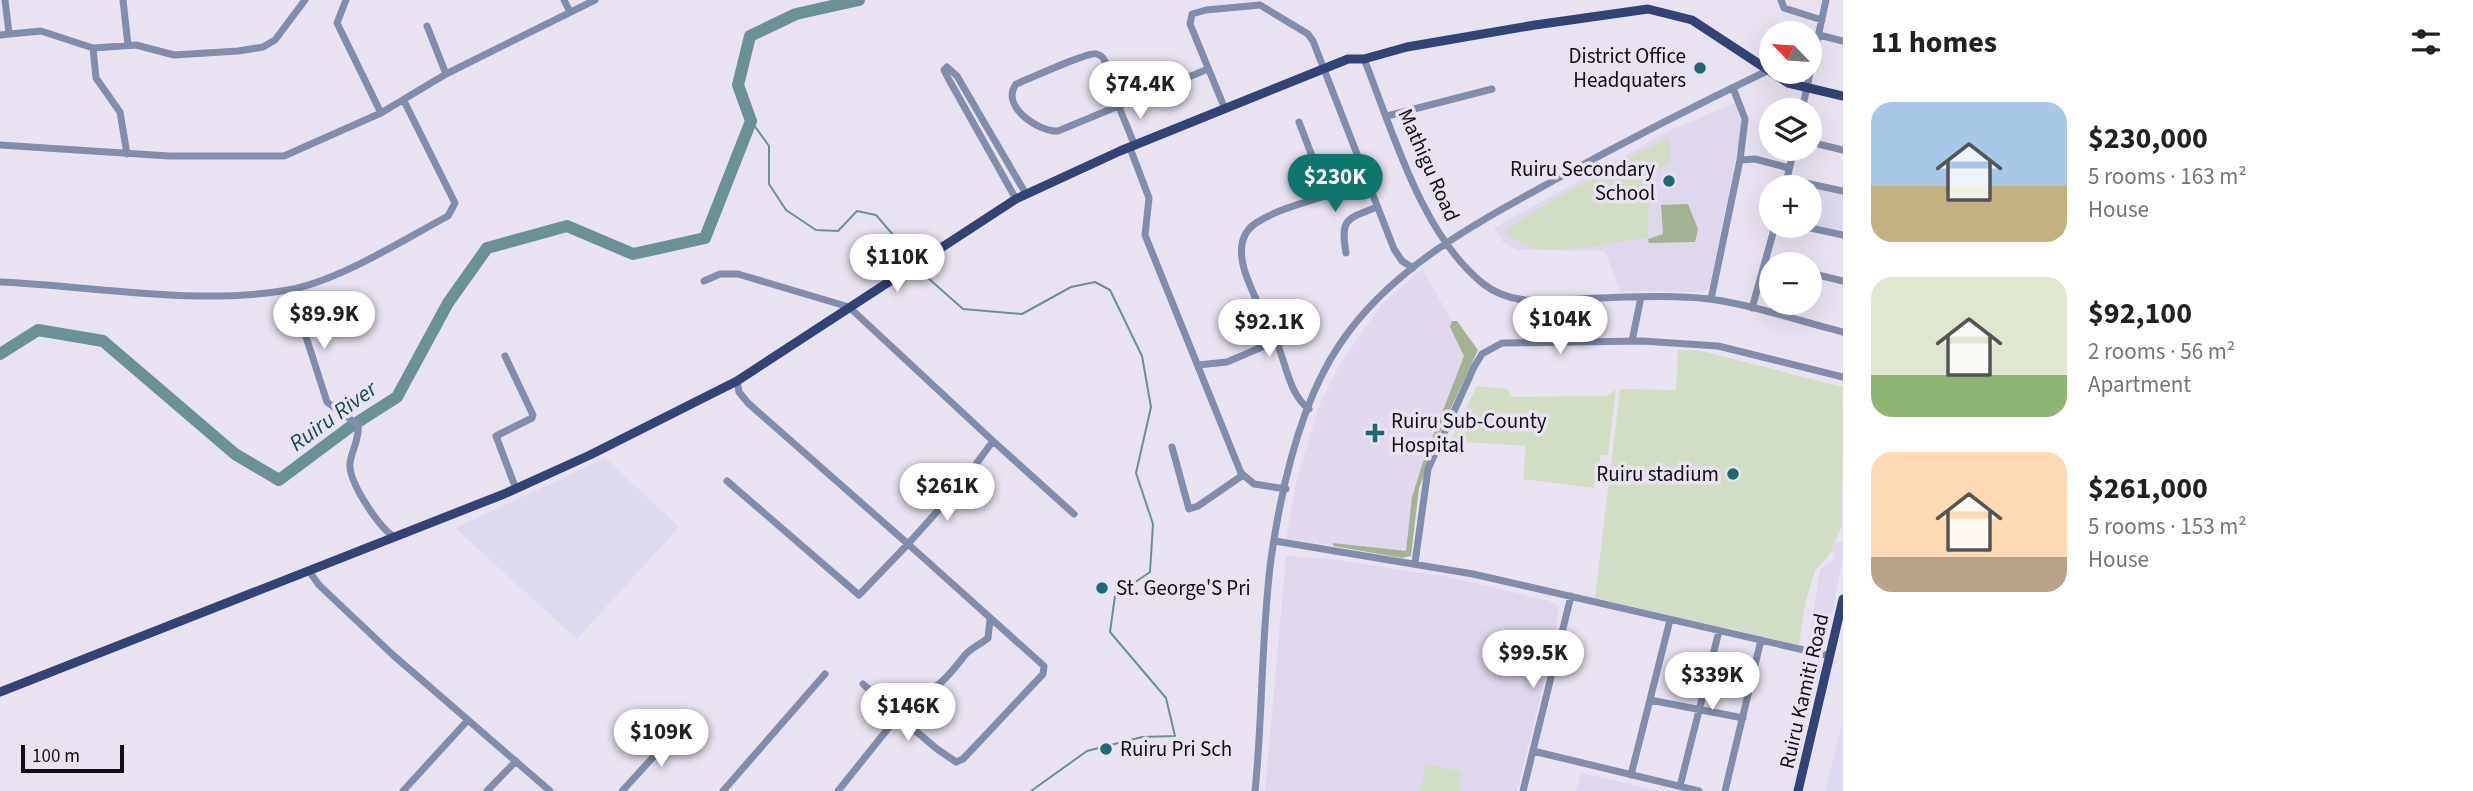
<!DOCTYPE html>
<html lang="en">
<head>
<meta charset="utf-8">
<style>
	:root { --surface:#fff; --page:#f2f2f2; --text:#202124; --muted:#757577; --accent:#0f766e }
	body { margin:0; font-family:"Source Sans 3",sans-serif; background:var(--page); color:var(--text); height:100vh; display:flex; flex-direction:column; font-size:26px; white-space:nowrap }
	* { box-sizing:border-box; margin:0 }
	p { font-size:23px; color:var(--muted) }
	.icon { flex:none; width:38px; height:38px; fill:none; stroke:currentColor; stroke-width:2; stroke-linecap:round; stroke-linejoin:round }
	.map { position:relative; flex:1; overflow:hidden }
	.drawer { display:flex; flex-direction:column; background:var(--surface); width:630px }
	.drawer>* { flex:none }
	.needle { width:46px; rotate:295deg }
	.fabs { position:absolute; left:1759px; top:21px; display:grid; gap:14px }
	.fabs a { display:grid; place-items:center; width:63px; height:63px; border-radius:50%; background:var(--surface); box-shadow:0 7px 28px #0002; font-size:35px }
	.scale { position:absolute; left:21px; bottom:18px; width:103px; box-sizing:border-box; padding-left:7px; border:4px solid #100e12; border-top:0; font-size:19px; line-height:24px; white-space:nowrap; color:#100e12; -webkit-text-stroke:5px #e9e3f1; paint-order:stroke }
	.price { position:absolute; translate:-50% -60px; padding:0 16px; border-radius:24px; background:#fff; color:#222; font-size:23px; line-height:46px; filter:drop-shadow(0 2px 4px #0008) }
	.price::after { content:''; position:absolute; left:50%; top:42px; width:21px; height:16px; margin-left:-10px; background:inherit; clip-path:polygon(0 0,100% 0,50% 100%) }
	.price.current { background:var(--accent); color:#fff }
	ul { padding:0; list-style:none }
	li { display:flex; align-items:center; gap:21px; height:175px; padding:0 28px }
	li span { display:grid; place-items:center; flex:none; width:196px; height:140px; border-radius:21px; color:#555 }
	li>.icon { margin-inline-start:auto }
	span .icon { width:84px; height:84px; fill:#fffc; stroke-width:1 }
	li b { font-size:30px }
	h2 { display:flex; justify-content:space-between; align-items:center; height:84px; padding:0 28px; font-size:30px }
	main { display:flex; flex:1; min-height:0 }
	.map>svg:first-child { display:block }
</style>
</head>
<body>
<main>
<div class="map">
<svg width="1843" height="791" viewBox="0 0 1843 791">
	<rect width="100%" height="100%" fill="#e9e3f1"/>
	<path fill="#dfd7ec" d="M1735,103L1742,127L1709,288L1704,292L1620,291L1605,251L1516,250L1503,242L1494,228L1669,131Z
		M1826,541L1843,542V559L1825,644L1808,647L1820,569L1833,561L1835,552L1823,550Z
		M1286,556L1331,559L1448,577L1550,601L1559,607L1553,646L1517,791H1265Z
		M1581,773L1659,791H1576Z"/>
	<path fill="#ddd9ef" d="M1793,183L1843,193V233L1810,226V187H1793Z
		M605,458L679,527L577,639L455,528Z
		M1843,720V791H1825Z"/>
	<path fill="#e1d8ed" d="M1422,269L1471,354L1418,485L1407,555L1286,539L1296,482L1320,404L1340,364L1381,305Z"/>
	<path fill="#d2ddc6" d="M1670,136V164L1654,172L1649,189L1648,237C1613,242 1568,255 1533,248C1521,245 1513,238 1504,231L1562,195Z
		M1678,350H1697L1843,387L1842,526L1828,556L1815,571L1805,603L1799,645L1595,598L1620,389L1676,390Z
		M1477,386L1508,389L1511,397L1605,396L1616,390L1608,455H1601L1594,488L1523,479L1526,446L1450,441Z
		M1427,764L1461,771L1459,789L1465,791H1420Z"/>
	<path fill="#a4b294" d="M1688,204L1698,229L1695,242L1649,243L1648,239L1663,234L1661,205Z
		M1452,321H1457L1478,350L1443,425L1419,488L1411,556L1402,558L1333,546V543L1406,551L1412,497L1423,462L1464,356L1450,327Z"/>
	<g fill="none" stroke-linecap="round" stroke-linejoin="round">
		<path stroke="#6a9196" stroke-width="2" d="M751,121L769,146V184L786,210L816,230L838,231L857,211L876,215L901,244
			M928,278L963,309L1022,314L1071,287L1095,282L1110,290L1142,356L1151,407L1136,473L1153,524L1150,572L1115,596L1110,632L1166,698L1175,736L1142,737L1087,751L1031,791"/>
		<path stroke="#6a9196" stroke-width="12" d="M0,354L38,330L103,341L235,454L279,480L350,427L397,397L448,303L487,248L567,226L633,254L705,238L751,121L738,85L750,36L796,14L859,0"/>
		<path stroke="#828dab" stroke-width="7" d="M5,0L9,33
			M123,0L128,45
			M346,0L337,23L381,113
			M564,0L570,12
			M1781,0L1784,8L1822,20
			M427,26L446,74
			M0,35L41,31L93,48L136,45L174,55L238,51L263,47L275,40L305,0
			M1819,35L1843,41
			M93,48L96,78L120,112L127,154
			M1364,59C1393,131 1420,231 1481,282C1514,310 1558,299 1598,298C1634,297 1673,295 1709,299C1754,305 1799,321 1843,332
			M1733,88L1745,119L1740,160
			M1135,98C1126,78 1121,83 1110,71C1105,65 1106,57 1097,54C1089,51 1029,79 1016,84C1000,106 1038,132 1058,131L1208,69
			M1119,107L1135,146
			M1225,109L1190,24L1192,14L1206,10L1260,5L1308,34L1313,41L1394,249L1402,261L1413,268
			M1802,110L1826,0
			M1387,116L1492,89
			M1299,122L1327,195L1366,177
			M1810,142L1843,150
			M0,145L169,156H284L381,113L446,74L595,0
			M1130,148L1149,198L1145,235L1241,473L1254,484L1286,489
			M1787,179L1843,191
			M1785,187L1794,149
			M1016,199L948,78L944,70L947,67L957,76L1026,194
			M1801,226L1843,235
			M1346,253C1340,218 1347,219 1377,207
			M1810,273L1843,281
			M704,281L720,274H738L849,307L993,441L959,487L908,544L748,403L739,392L737,381
			M0,282C92,286 198,306 288,290C339,281 403,240 448,216L455,203L404,101
			M291,290L327,402L358,425C360,438 352,449 350,463C348,482 379,527 394,537
			M1711,299L1740,160L1755,159L1789,168
			M1752,308L1775,226
			M1276,341C1265,310 1218,248 1256,223C1275,210 1305,203 1327,195
			M1632,341L1641,297
			M505,356L533,415L532,418L496,436L516,489
			M1198,365L1227,362L1276,341C1286,362 1289,395 1309,409
			M993,441L1074,514
			M1172,447L1189,509L1198,506L1243,475
			M727,481L859,595L908,544L1044,666L1043,674L963,759L956,762L937,749L898,716
			M1275,541L1473,574L1830,656
			M1415,563L1428,469L1474,367L1482,354L1502,343L1642,341L1718,346L1843,377
			M309,571L319,585L393,655L550,791
			M901,690C935,699 947,677 965,655C971,648 981,644 988,638L990,620
			M1650,700L1743,718
			M1533,751L1699,791
			M1631,775L1670,620
			M1680,786L1719,631
			M403,791L468,720
			M487,791L516,761
			M622,791L680,728
			M723,791L825,674
			M838,791L898,716L863,684
			M1255,791C1263,714 1261,636 1271,559C1281,489 1299,404 1340,344C1390,269 1474,224 1551,182C1622,143 1694,106 1767,71
			M1523,791L1571,596
			M1725,791L1761,640"/>
		<path stroke="#334376" stroke-width="9" d="M0,692L504,494L590,455L737,381L1016,199L1120,151L1348,59H1364L1407,47L1535,25L1648,9L1692,20L1788,83L1843,96
			M1798,791L1843,599"/>
	</g>
	<g fill="#1f6973" stroke="#e9e3f1" stroke-width="2.5">
		<circle cx="1700" cy="68" r="7"/>
		<circle cx="1669" cy="181" r="7"/>
		<path d="M1371.5 422.5h7v7h7v7h-7v7h-7v-7h-7v-7h7z"/>
		<circle cx="1733" cy="474" r="7"/>
		<circle cx="1102" cy="588" r="7"/>
		<circle cx="1106" cy="749" r="7"/>
	</g>
	<g text-anchor="middle" dominant-baseline="central" stroke-width="7" stroke-linejoin="round" paint-order="stroke">
		<g font-size="21" fill="#100e12" stroke="#e9e3f1" text-anchor="end">
			<text x="1686" y="56">District Office<tspan x="1686" dy="24">Headquaters</tspan></text>
			<text x="1655" y="169">Ruiru Secondary<tspan x="1655" dy="24">School</tspan></text>
			<text x="1391" y="421" text-anchor="start">Ruiru Sub-County<tspan x="1391" dy="24">Hospital</tspan></text>
			<text x="1719" y="474">Ruiru stadium</text>
			<text x="1116" y="588" text-anchor="start">St. George'S Pri</text>
			<text x="1120" y="749" text-anchor="start">Ruiru Pri Sch</text>
		</g>
		<g font-size="21" fill="#100e12" stroke="#e9e3f1">
			<text transform="translate(1429 165) rotate(66)">Mathigu Road</text>
			<text transform="translate(1804 691) rotate(-77)">Ruiru Kamiti Road</text>
		</g>
		<g font-size="23" font-style="italic" fill="#124d54" stroke="#e9e3f1">
			<text transform="translate(333 416) rotate(-36)">Ruiru River</text>
		</g>
	</g>
</svg>
<div class="fabs">
<a><svg class="needle" viewBox="-14 -14 28 28"><path d="M0-13l5 13h-10z" fill="#e53935"/><path d="M0 13l5-13h-10z" fill="#757577"/></svg></a>
<a><svg class="icon" aria-label="layers" viewBox="0 0 24 24"><path d="M12 4l9 5-9 5-9-5zM3 14l9 5 9-5"/></svg></a>
<a>+</a>
<a>−</a>
</div>
<div class="scale">100 m</div>
<b class="price" style="left:1140px;top:121px">$74.4K</b>
<b class="price current" style="left:1335px;top:214px">$230K</b>
<b class="price" style="left:897px;top:294px">$110K</b>
<b class="price" style="left:324px;top:351px">$89.9K</b>
<b class="price" style="left:1560px;top:356px">$104K</b>
<b class="price" style="left:1269px;top:359px">$92.1K</b>
<b class="price" style="left:947px;top:523px">$261K</b>
<b class="price" style="left:1533px;top:690px">$99.5K</b>
<b class="price" style="left:1712px;top:712px">$339K</b>
<b class="price" style="left:908px;top:743px">$146K</b>
<b class="price" style="left:661px;top:769px">$109K</b>
</div>
<section class="drawer">
<h2>11 homes<svg class="icon" aria-label="filters" viewBox="0 0 24 24"><path d="M4 7h16M4 17h16"/><circle cx="9" cy="7" r="2"/><circle cx="15" cy="17" r="2"/></svg></h2>
<ul>
<li><span style="background:linear-gradient(#a9c7e8 60%,#c2b280 0)"><svg class="icon" aria-label="home" viewBox="0 0 24 24"><path d="M3 11l9-7 9 7M6 9v11h12V9"/></svg></span><div><b>$230,000</b><p>5 rooms · 163 m²</p><p>House</p></div></li>
<li><span style="background:linear-gradient(#dfe7d0 70%,#8fb573 0)"><svg class="icon" aria-label="home" viewBox="0 0 24 24"><path d="M3 11l9-7 9 7M6 9v11h12V9"/></svg></span><div><b>$92,100</b><p>2 rooms · 56 m²</p><p>Apartment</p></div></li>
<li><span style="background:linear-gradient(#ffd9b3 75%,#b9a48a 0)"><svg class="icon" aria-label="home" viewBox="0 0 24 24"><path d="M3 11l9-7 9 7M6 9v11h12V9"/></svg></span><div><b>$261,000</b><p>5 rooms · 153 m²</p><p>House</p></div></li>
</ul>
</section>
</main>
</body>
</html>
